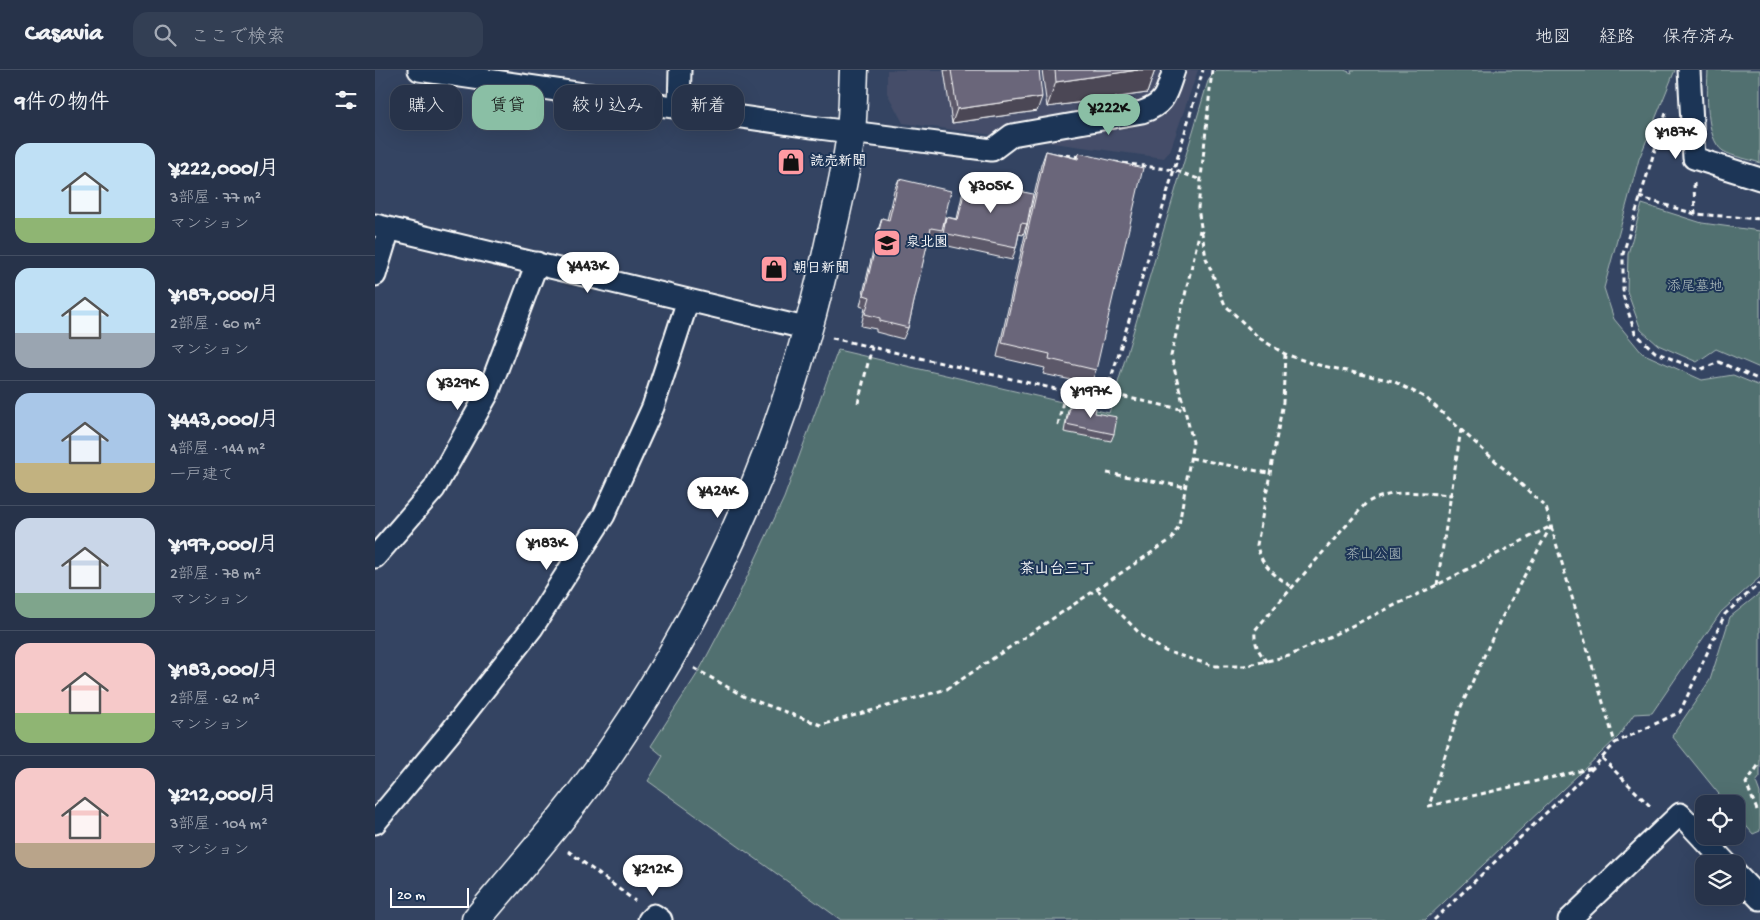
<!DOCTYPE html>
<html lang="ja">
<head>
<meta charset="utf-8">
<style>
	:root { --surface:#27334a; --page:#333f54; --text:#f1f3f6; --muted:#a4aab5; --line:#434e62; --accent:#8abfa5 }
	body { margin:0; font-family:"Gochi Hand","Klee One",sans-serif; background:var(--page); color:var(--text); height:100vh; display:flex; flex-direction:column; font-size:19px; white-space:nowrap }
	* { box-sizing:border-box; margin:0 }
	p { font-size:16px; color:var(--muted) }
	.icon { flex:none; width:28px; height:28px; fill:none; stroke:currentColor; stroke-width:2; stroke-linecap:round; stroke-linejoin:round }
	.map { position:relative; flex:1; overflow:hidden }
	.side { display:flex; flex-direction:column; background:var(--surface); width:375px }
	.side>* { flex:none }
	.top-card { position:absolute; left:15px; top:15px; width:475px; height:45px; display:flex; gap:10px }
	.controls { position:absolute; left:1320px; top:725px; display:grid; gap:10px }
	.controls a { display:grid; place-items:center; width:50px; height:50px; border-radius:10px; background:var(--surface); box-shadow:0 5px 20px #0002,0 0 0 1px var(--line); font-size:25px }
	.scale { position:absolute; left:15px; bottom:12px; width:79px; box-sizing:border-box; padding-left:5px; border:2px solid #fff; border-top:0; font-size:14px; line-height:18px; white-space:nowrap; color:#fff; -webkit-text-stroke:4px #1d3557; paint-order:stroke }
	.price { position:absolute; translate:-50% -42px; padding:0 11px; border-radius:18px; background:#fff; color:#222; font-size:16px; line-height:32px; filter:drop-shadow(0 1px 2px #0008) }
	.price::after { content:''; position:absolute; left:50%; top:30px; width:15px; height:11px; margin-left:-8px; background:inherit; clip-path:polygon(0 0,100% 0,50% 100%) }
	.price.active { background:var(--accent); color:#111 }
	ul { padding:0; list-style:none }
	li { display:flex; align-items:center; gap:15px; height:125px; padding:0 15px }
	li+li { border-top:1px solid var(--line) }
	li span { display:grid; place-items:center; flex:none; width:140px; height:100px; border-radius:15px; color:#555 }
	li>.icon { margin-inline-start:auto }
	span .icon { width:60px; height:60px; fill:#fffc; stroke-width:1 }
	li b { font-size:21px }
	h2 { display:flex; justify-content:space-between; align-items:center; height:60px; padding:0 15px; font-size:21px }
	.pill { padding:0 18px; border-radius:15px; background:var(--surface); box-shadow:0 5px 20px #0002,0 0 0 1px var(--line); font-size:18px; line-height:45px }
	.pill.active { background:var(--accent); color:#111 }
	header { display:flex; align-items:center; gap:30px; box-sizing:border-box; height:70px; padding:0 25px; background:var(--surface); border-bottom:1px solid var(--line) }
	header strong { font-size:24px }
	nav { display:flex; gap:28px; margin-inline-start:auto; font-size:18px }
	.search { width:350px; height:45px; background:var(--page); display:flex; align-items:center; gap:12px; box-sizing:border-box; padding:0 18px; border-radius:15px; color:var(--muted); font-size:19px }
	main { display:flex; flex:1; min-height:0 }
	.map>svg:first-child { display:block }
</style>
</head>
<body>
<header>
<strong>Casavia</strong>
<div class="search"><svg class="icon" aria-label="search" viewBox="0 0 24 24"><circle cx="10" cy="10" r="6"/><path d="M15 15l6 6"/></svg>ここで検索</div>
<nav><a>地図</a><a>経路</a><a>保存済み</a></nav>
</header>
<main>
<section class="side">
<h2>9件の物件<svg class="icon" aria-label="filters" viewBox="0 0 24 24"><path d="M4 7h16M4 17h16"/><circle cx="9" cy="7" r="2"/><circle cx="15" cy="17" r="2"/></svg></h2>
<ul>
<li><span style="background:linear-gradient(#bfe0f5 75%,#8fb573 0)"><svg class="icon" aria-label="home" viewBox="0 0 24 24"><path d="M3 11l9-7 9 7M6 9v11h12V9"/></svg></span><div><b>¥222,000/月</b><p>3部屋 · 77 m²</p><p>マンション</p></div></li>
<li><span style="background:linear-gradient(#bfe0f5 65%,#9aa5b1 0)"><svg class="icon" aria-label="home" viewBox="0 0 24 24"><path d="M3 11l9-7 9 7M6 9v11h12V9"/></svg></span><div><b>¥187,000/月</b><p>2部屋 · 60 m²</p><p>マンション</p></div></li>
<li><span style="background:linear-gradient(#a9c7e8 70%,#c2b280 0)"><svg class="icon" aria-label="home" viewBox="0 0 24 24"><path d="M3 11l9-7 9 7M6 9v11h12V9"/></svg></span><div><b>¥443,000/月</b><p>4部屋 · 144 m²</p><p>一戸建て</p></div></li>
<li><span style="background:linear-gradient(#c9d6e8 75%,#7fa58c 0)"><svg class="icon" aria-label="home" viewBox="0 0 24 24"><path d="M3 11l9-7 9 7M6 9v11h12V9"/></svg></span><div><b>¥197,000/月</b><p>2部屋 · 78 m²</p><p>マンション</p></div></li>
<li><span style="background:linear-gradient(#f6c9c9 70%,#8fb573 0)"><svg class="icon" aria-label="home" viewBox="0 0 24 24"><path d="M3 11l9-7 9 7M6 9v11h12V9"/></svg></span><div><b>¥183,000/月</b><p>2部屋 · 62 m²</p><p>マンション</p></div></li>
<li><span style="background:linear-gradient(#f6c9c9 75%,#b9a48a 0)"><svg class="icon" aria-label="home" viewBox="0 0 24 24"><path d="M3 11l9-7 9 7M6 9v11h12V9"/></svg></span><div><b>¥212,000/月</b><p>3部屋 · 104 m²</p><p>マンション</p></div></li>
</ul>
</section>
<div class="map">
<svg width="1385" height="850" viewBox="0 0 1385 850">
	<rect width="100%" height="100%" fill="#344462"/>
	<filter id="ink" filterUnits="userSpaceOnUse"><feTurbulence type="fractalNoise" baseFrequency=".02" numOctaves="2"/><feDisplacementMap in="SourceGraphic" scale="10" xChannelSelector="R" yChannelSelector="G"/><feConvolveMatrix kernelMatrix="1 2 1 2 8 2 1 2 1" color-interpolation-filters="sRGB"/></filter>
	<g filter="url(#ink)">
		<path fill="#444e69" d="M512,0H823L795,81L789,88L528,53L512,23Z"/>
		<path fill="#51706f" stroke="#a8b8b7" d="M841,0H969L977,3L976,0H1300L1264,89L1229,218L1239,249L1267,283L1327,310L1358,305L1385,316V507L1346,542L1277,643L1259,644L1244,666L1050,850H466L273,711L288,686L276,676L324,601L360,533L409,428L463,280L734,343L833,11Z
			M1333,0H1385V93C1374,89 1358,87 1348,81C1330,69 1332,20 1333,0Z
			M1267,134L1327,153L1385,161V298L1341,279L1322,292L1283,275L1266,260L1252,221L1253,184Z
			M1385,523V707L1381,712L1385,723V761L1378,764L1361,744V734H1352L1297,666L1335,610L1355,547Z"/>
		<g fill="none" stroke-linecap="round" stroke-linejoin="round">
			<g stroke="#fff" stroke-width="25">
				<path id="street" d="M44,0L436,57L617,80L637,65L767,42C791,34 791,23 799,0
					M1314,0L1319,88L1385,109
					M304,38L305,0
					M0,155L434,259
					M0,205L14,159
					M0,487L59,419L113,323L162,193
					M0,753L74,664L157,558L229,445L278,337L313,230
					M1361,804L1385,829
					M274,850L279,845L286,850
					M1194,850L1305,744L1352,794"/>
			</g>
			<g stroke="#fff" stroke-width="31">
				<path id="secondary" d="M101,850C149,793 199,737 240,675C346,519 414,357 454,174C462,137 472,100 476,62C478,41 478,21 479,0"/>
			</g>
			<path stroke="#fff" stroke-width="3" stroke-dasharray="5 4" stroke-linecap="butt" d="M837,0L823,138L831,188L850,235L884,268L910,284L939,294L1018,311L1051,328L1171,437L1176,456L1125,551L1084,641L1054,736L1218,698
				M1291,43L1248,184V225L1260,263L1280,282L1324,300L1344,292L1385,310
				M682,84L705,87
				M739,92L799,100L826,110
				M1319,113L1320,144
				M1264,127L1320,144L1385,149
				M457,268L729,330C764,221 796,110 828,0
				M910,284L908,332L882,475C886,497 900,505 917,517
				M731,323L810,340
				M483,333L497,277
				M683,355L690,322
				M816,388L893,403
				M732,403L811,417
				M1062,515L1086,359
				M722,519L768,567L790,581L839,596H869L914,586L1062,515L1176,456L1240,673
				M892,592C883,581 879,574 880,560L991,433C1019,418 1046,423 1076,425
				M319,598L370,627L446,655L572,619L797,469L804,455L818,372L796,286L825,160
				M1227,688L1277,738
				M1382,740L1371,713L1385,693
				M193,781L260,831
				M1059,850L1218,698L1240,673L1305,642L1350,544L1385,513"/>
			<use href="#street" stroke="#1d3557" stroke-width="21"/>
			<use href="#secondary" stroke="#1d3557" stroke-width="28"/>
		</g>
		<path fill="#5c5869" stroke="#fff" d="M569,0H664L662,41L577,53Z
			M667,0H780L772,23L672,37Z
			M671,81L702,88L704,83L721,300L716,314L668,304L670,298L622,287L666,95Z
			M524,109L568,156L571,147L582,149L588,121L592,110L652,154L648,165L644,164L641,178L637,190L564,174L566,162L563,172L553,169L533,258L528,269L501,262V259L486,256L490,238L485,236L503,160L507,148L512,150L519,120Z
			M696,333L720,343L739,364L736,371L689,362L693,340Z"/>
		<path fill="#4b4755" stroke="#fff" d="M763,0H780L772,23L672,37L681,12Z
			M667,27L662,41L577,53L582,39Z"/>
		<path fill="#6b667a" stroke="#fff" d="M576,0H664L667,27L582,39Z
			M680,0H763L681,12Z
			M671,81L703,89L704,83L768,98L721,300L674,289L675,284L627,273Z
			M524,109L576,121L567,160L556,158L533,258L505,251V248L490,244L495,227L489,225L507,148L514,150Z
			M592,110L658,124L652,154L646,153L641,178L568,163L571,147L583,150Z
			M696,333L721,338L720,343L742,347L739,364L691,354Z"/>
	</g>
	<defs>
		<g id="shop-square" transform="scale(1.4375)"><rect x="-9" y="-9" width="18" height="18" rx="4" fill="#ff9aa2" stroke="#1d3557"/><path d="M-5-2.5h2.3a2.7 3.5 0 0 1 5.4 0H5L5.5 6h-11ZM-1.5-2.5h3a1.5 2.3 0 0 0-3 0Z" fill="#111"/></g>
		<g id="school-square" transform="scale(1.4375)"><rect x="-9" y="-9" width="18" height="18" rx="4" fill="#ff9aa2" stroke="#1d3557"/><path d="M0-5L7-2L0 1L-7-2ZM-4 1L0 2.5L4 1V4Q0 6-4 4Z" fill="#111"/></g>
	</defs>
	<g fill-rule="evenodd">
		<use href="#shop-square" x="416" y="92"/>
		<use href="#school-square" x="512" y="173"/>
		<use href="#shop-square" x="399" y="199"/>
	</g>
	<g text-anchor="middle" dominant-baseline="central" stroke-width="4" stroke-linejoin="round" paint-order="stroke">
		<g font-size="14" font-weight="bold" fill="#fff" stroke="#1d3557" text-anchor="start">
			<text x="435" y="92">読売新聞</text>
			<text x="531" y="173">泉北園</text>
			<text x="418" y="199">朝日新聞</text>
		</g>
		<g font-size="14" fill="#b1bfbe" stroke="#1d3557">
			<text x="1320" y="217">添尾墓地</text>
			<text x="999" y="485">茶山公園</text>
		</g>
		<g font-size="15" font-weight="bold" fill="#fff" stroke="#1d3557">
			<text x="682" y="500">茶山台三丁</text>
		</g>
	</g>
</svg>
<div class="controls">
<a><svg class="icon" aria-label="locate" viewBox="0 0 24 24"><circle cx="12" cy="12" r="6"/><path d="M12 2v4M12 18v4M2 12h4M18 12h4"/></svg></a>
<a><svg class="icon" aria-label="layers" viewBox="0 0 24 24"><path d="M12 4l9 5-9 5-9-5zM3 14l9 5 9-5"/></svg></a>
</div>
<div class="scale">20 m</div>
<b class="price active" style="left:734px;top:66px">¥222K</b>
<b class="price" style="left:1301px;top:90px">¥187K</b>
<b class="price" style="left:616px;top:144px">¥305K</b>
<b class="price" style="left:213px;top:224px">¥443K</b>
<b class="price" style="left:83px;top:341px">¥329K</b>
<b class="price" style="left:716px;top:349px">¥197K</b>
<b class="price" style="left:343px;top:449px">¥424K</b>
<b class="price" style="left:172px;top:501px">¥183K</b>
<b class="price" style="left:278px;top:827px">¥212K</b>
<div class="top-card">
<a class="pill">購入</a>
<a class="pill active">賃貸</a>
<a class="pill">絞り込み</a>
<a class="pill">新着</a>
</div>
</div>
</main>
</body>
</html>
